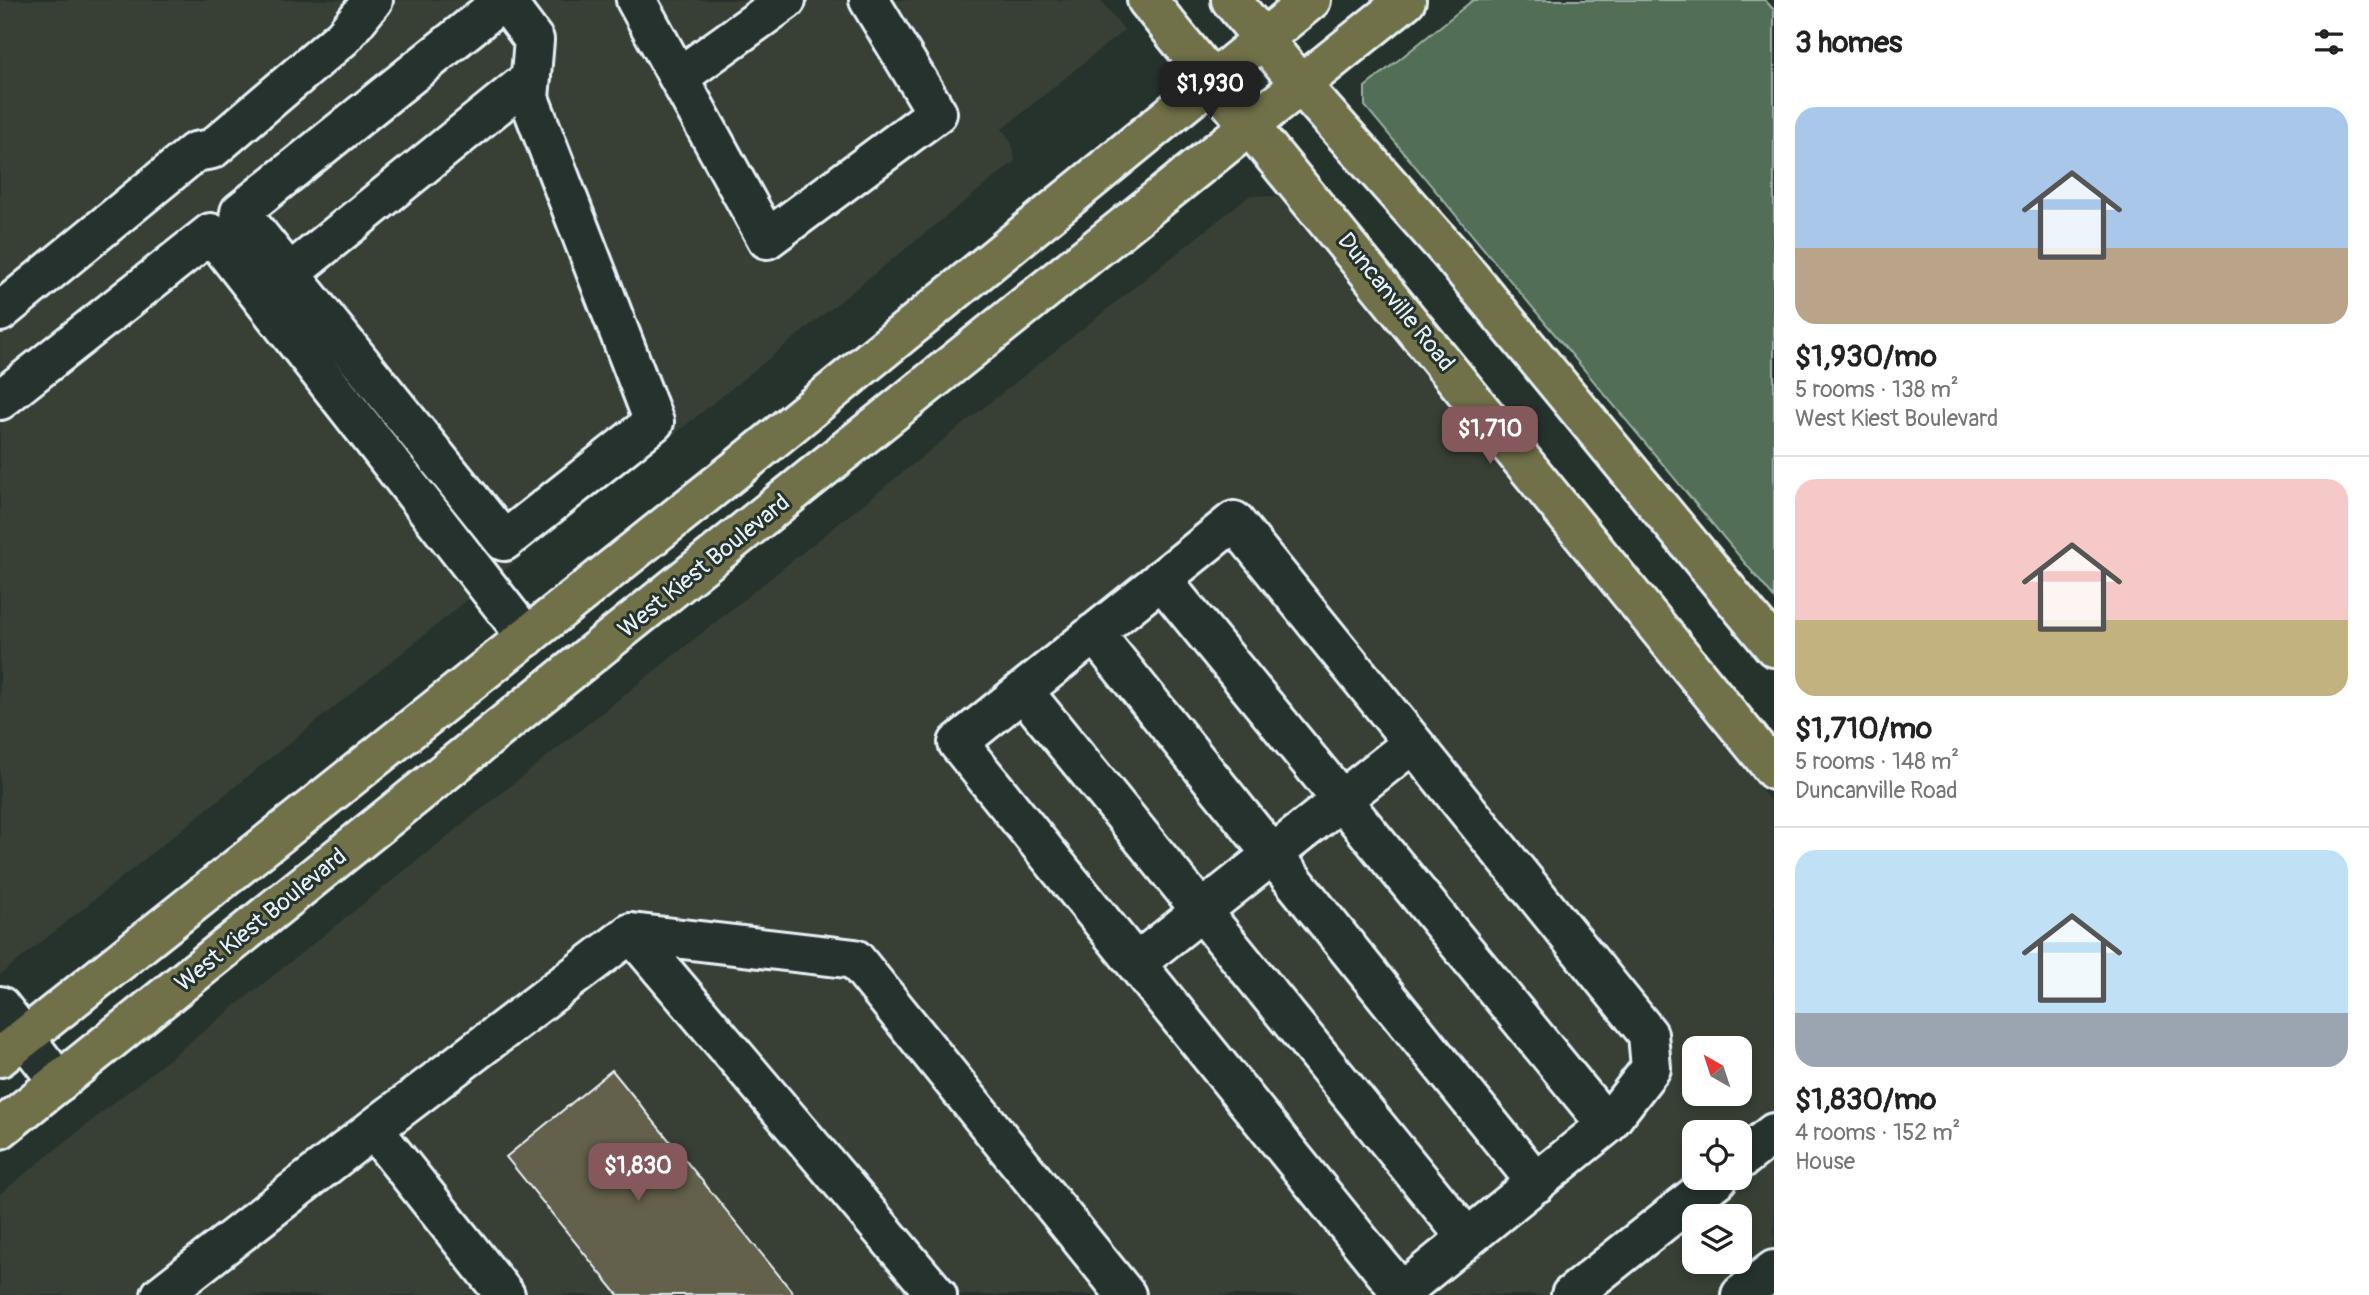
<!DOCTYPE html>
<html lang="en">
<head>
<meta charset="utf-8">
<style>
	:root { --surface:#fff; --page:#f6f6f6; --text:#222; --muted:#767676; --line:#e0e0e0; --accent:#85585c }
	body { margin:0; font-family:Pangolin,sans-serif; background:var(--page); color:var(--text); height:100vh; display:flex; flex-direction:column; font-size:26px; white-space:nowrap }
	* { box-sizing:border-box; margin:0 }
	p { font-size:23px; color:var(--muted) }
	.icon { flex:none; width:38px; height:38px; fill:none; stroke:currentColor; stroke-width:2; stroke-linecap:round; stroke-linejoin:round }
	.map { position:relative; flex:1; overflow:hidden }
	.side { display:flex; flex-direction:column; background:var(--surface); width:595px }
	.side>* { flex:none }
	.needle { width:46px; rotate:321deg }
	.buttons { position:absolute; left:1682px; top:1036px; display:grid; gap:14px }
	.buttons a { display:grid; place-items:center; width:70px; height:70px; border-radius:14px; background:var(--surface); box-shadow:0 4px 10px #0003; font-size:35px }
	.price { position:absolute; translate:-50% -60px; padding:0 16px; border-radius:14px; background:var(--accent); color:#fff; font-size:23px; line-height:46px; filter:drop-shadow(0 2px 4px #0008) }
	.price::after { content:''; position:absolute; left:50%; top:42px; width:21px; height:16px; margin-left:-10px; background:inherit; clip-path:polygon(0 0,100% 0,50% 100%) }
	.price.on { background:#222; color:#fff }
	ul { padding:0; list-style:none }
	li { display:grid; align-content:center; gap:14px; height:371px; padding:0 21px }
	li+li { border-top:2px solid var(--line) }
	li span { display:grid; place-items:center; height:217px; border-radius:21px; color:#555 }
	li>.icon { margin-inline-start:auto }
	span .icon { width:126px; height:126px; fill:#fffc; stroke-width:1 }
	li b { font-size:30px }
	h2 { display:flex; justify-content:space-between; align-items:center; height:84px; padding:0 21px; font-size:30px }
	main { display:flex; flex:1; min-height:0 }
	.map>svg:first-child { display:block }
</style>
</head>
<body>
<main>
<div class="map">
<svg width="1774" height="1295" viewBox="0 0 1774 1295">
	<rect width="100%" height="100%" fill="#26332d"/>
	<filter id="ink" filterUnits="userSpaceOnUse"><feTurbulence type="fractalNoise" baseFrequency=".0143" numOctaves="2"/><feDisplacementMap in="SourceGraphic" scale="14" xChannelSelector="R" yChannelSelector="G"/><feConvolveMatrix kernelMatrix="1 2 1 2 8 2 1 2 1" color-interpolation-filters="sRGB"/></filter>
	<g filter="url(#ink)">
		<path fill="#384036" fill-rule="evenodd" d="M0,0H1100L1124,30L1002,129L1012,144L1015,161L0,975Z
			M1250,195L1278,197L1774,806V1295H0V1194ZM1694,1048H1740V1094H1694ZM1694,1132H1740V1178H1694ZM1694,1216H1740V1262H1694Z"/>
		<path fill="#526e56" stroke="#9db0a7" stroke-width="2" d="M1473,0H1765L1774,10V598L1365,106V87Z"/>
		<path fill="#63604c" stroke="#e8f1f8" stroke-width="2" d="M612,1070L795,1295H618L506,1157Z"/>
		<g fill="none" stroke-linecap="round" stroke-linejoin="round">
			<g stroke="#e8f1f8" stroke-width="44">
				<path id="minor" d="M504,0L534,40L529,98L654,422L504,541L240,212Z
					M636,0L767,239L937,113L869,0
					M679,77L786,0
					M268,291L531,78
					M0,312L195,152L212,149L343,37L373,0
					M0,400L211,233L527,637
					M1234,521L1648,1034L1651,1068L1607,1125L1401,1292L958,743Z
					M1161,579L1607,1125
					M1094,633L1537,1183
					M1023,691L1467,1238
					M631,933L937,1295
					M1136,963L1413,743
					M0,1006L59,1082
					M1740,1160L1774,1133
					M161,1295L373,1129
					M505,1295L373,1129L631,933L855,959L1126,1295
					M1571,1295L1718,1178
					M1741,1295L1774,1270"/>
			</g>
			<g stroke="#e8f1f8" stroke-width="44">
				<path id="major" d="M1147,0L1774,770
					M1231,0L1300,84L1450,253L1774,647
					M0,1057L738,468L1311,0
					M0,1129L1406,0"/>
			</g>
			<use href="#minor" stroke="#26332d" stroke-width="38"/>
			<use href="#major" stroke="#6f714a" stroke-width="38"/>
		</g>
	</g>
	<g text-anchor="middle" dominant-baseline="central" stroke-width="6" stroke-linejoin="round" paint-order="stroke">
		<g font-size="24" fill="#e8f1f8" stroke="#26332d">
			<text transform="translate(1396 302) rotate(51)">Duncanville Road</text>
			<text transform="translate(704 566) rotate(-39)">West Kiest Boulevard</text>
			<text transform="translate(261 920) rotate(-39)">West Kiest Boulevard</text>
		</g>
	</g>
</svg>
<div class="buttons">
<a><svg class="needle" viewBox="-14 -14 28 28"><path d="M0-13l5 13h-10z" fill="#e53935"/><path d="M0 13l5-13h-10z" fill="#767676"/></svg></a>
<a><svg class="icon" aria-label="locate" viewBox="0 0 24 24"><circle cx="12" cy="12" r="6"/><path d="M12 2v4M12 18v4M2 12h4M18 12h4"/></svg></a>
<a><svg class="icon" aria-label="layers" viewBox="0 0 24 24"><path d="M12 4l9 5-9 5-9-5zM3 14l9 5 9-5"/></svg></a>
</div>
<b class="price on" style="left:1210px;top:121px">$1,930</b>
<b class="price" style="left:1490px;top:466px">$1,710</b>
<b class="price" style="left:638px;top:1203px">$1,830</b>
</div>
<section class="side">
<h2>3 homes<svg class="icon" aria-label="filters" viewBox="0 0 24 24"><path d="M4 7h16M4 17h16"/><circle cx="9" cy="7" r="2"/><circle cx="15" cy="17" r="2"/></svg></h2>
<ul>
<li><span style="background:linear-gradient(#a9c7e8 65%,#b9a48a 0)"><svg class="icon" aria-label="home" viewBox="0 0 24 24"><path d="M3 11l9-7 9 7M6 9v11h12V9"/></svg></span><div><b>$1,930/mo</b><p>5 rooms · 138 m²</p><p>West Kiest Boulevard</p></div></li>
<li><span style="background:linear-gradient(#f6c9c9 65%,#c2b280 0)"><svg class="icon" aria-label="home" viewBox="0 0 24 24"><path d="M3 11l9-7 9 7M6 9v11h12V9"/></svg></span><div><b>$1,710/mo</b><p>5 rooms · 148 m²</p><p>Duncanville Road</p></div></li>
<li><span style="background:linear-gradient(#bfe0f5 75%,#9aa5b1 0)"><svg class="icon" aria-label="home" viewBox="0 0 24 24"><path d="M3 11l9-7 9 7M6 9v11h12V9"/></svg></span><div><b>$1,830/mo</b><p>4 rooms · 152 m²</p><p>House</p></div></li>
</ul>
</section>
</main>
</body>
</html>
